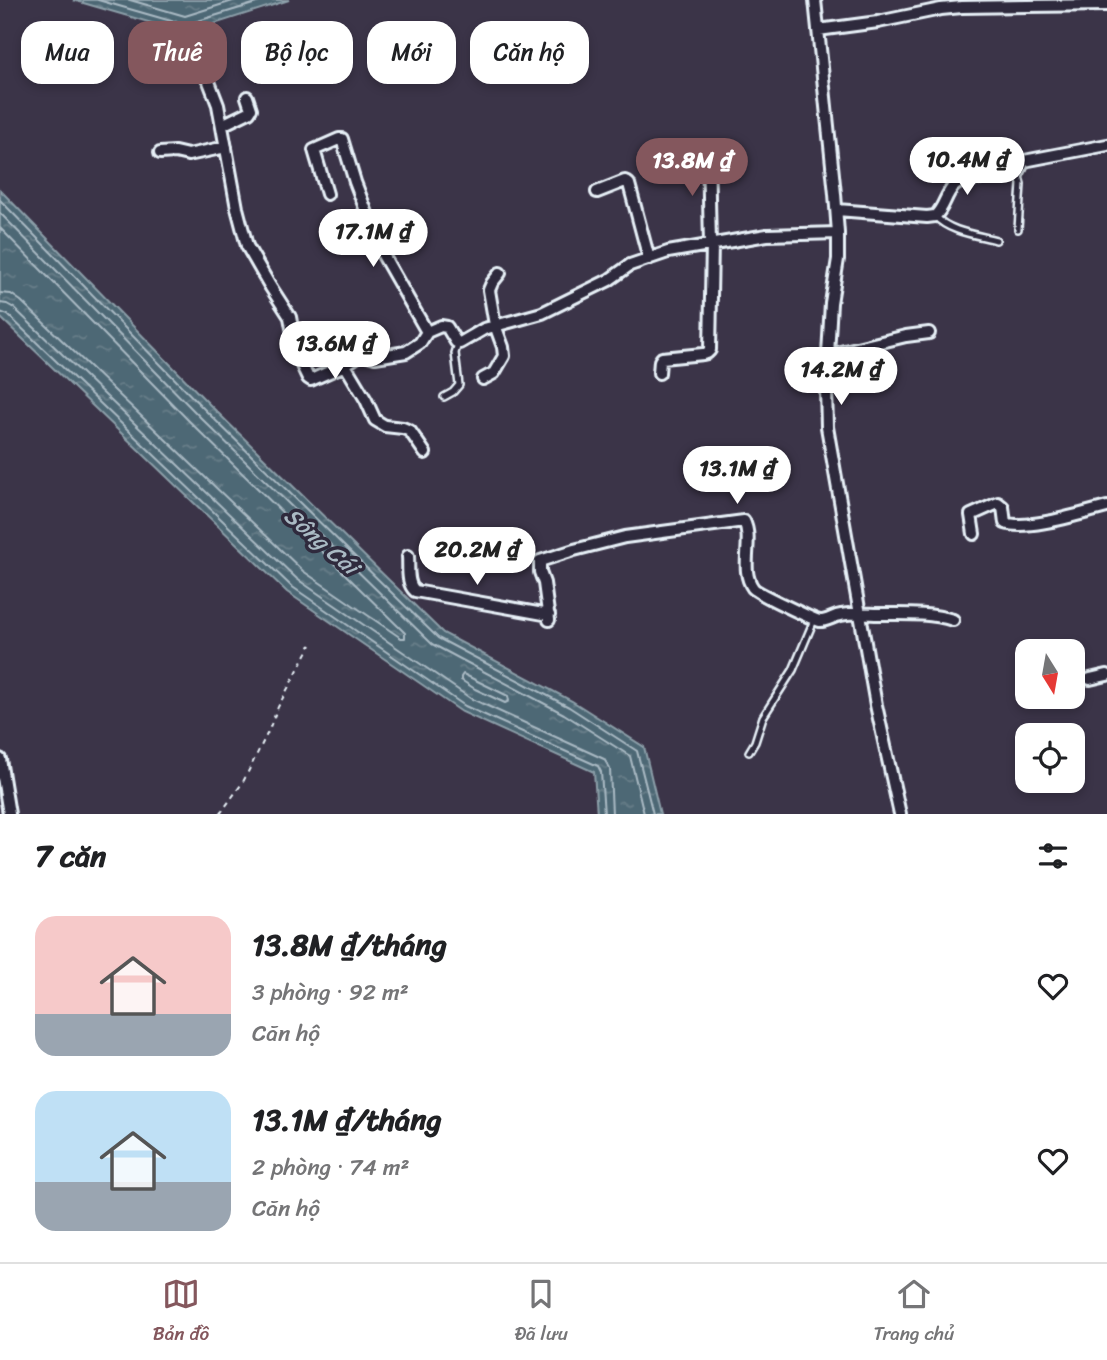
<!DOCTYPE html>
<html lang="vi">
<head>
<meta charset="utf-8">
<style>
	:root { --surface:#fff; --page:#f6f6f6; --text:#202124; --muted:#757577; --line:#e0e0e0; --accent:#84575d }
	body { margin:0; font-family:Sriracha,sans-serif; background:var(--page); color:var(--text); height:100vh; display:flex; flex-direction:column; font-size:26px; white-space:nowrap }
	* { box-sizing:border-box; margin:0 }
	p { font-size:23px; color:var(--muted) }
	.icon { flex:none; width:38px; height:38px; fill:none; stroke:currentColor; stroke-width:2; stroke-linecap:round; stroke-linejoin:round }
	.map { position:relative; height:814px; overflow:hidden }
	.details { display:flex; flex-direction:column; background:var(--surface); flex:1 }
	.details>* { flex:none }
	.banner { position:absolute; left:21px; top:21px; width:700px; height:63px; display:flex; gap:14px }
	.needle { width:46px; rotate:169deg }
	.fabs { position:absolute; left:1015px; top:639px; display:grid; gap:14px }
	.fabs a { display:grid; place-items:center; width:70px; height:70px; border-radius:14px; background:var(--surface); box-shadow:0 4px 10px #0003; font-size:35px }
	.price { position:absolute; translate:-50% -60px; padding:0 16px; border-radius:24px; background:#fff; color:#222; font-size:23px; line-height:46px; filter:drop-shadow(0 2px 4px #0008) }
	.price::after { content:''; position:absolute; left:50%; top:42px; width:21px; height:16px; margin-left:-10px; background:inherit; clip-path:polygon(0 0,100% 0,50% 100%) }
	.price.selected { background:var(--accent); color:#fff }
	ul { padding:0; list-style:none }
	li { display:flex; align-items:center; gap:21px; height:175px; padding:0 35px }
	li span { display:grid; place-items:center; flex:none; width:196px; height:140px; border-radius:21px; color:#555 }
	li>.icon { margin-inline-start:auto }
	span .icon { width:84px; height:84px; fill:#fffc; stroke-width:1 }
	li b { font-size:30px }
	h2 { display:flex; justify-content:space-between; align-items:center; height:84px; padding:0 35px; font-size:30px }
	.chip { padding:0 24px; border-radius:21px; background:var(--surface); box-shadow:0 4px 10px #0003; font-size:24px; line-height:63px }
	.chip.selected { background:var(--accent); color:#fff }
	.dock { display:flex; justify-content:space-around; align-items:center; height:98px; border-top:2px solid var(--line); background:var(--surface); font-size:19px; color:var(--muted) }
	.dock a { display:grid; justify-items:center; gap:4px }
	.dock .selected { color:var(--accent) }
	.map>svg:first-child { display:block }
</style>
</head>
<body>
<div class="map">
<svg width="1107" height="814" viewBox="0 0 1107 814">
	<defs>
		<pattern id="water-ripples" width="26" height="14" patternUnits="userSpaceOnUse" patternTransform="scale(1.75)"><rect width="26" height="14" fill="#4e6875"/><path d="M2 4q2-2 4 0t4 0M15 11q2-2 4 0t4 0" fill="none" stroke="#687e89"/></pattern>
	</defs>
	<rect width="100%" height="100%" fill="#3b3448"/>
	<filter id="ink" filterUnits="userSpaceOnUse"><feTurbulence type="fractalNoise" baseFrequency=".0143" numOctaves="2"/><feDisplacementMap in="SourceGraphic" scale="14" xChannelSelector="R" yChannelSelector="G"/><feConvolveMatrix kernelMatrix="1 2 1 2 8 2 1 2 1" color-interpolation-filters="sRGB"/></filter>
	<g filter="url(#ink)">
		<path fill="url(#water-ripples)" stroke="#8c9fa9" stroke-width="2" d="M73,0H289L186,33Z
			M0,190L212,407L443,633L572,701L644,747L660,814H597L594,772L462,712L287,592L0,317Z"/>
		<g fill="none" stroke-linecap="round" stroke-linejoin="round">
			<path stroke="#aabac4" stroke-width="2" d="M98,0L185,25L266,0
				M130,0L185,16L236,0
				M0,200L207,412L438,638L569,707L637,751L653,814
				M0,213L201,418L432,644L564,714L630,756L644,814
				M0,228L193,425L405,633V638H401L303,571L21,301L11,294L0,293
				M0,303L7,304L14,308L297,579L470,698L604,759L610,769L612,814
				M0,312L8,315L291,586L465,706L598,766L601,772L604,814
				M463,674L508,696L509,701L505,703L475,689L461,680V677Z"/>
			<g stroke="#e8f1f8" stroke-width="10">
				<path id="lane" d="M1018,173L1021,184L1018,229
					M935,216C949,232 978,235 996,240
					M444,397L453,392L459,385L455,353L458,344
					M749,752L755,742L763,717L793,670L814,620"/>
			</g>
			<g stroke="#e8f1f8" stroke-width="16">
				<path id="street" d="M815,0L835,194L838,233V259L831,303L826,388L827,427L876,705L900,814
					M818,30L878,22L941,9L962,7L1107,5
					M189,50L196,68L208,79L218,105L237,208L247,246L270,286L290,317L297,355L308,378L311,380L345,365
					M222,125L249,112L251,109L247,97
					M708,151L710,245
					M160,153L175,152L188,155L226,147
					M597,192L625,181L629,184L649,259
					M327,194L314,150L339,139H342L355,182L383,255L427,332
					M837,210L927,217L935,216C944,208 945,196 953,187C962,176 1000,177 1015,175L1018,173L1024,161L1107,145
					M828,355L906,336L929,333
					M659,373L660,361L662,358L703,354L707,353L710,350L712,244
					M483,379L494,373L504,356L503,347L495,325L489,290L492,283L500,273
					M425,453L410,431L403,428L385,426L375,420L366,400L345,365L347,363L361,354H365L375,357L406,352L420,343L427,332L441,326L447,327L456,342L460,343L484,329L542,313L609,280L630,265L668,252L767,235L838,233
					M974,534L971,515L998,503L1003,507L1005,523C1028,531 1082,513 1107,507
					M408,556C409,567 406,583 415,591L549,615
					M549,620L544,583L540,572V561L574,550L625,537L744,521C754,541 739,569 753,588C757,593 814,620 820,621C828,621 833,616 841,615C854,612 869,614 884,614C907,614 930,613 953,620
					M1090,679L1107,675
					M0,759L9,814"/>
			</g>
			<path stroke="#e8f1f8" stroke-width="2" stroke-dasharray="5 5" stroke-linecap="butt" d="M220,814L243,782L268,732L278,707L311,645"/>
			<use href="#lane" stroke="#2f2a3d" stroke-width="5"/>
			<use href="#street" stroke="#2f2a3d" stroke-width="10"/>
		</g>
	</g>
	<g text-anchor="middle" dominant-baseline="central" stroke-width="7" stroke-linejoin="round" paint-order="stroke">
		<g font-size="23" font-style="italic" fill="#aabac4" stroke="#2f2a3d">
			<text transform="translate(321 541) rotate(41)">Sông Cái</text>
		</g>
	</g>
</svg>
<div class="fabs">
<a><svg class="needle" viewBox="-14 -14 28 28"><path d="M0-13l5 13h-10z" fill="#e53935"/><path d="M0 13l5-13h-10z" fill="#757577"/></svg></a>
<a><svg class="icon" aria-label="locate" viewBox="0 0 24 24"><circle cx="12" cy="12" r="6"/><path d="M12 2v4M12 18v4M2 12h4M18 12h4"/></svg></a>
</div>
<b class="price" style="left:967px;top:197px">10.4M ₫</b>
<b class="price selected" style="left:692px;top:198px">13.8M ₫</b>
<b class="price" style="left:373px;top:269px">17.1M ₫</b>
<b class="price" style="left:335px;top:381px">13.6M ₫</b>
<b class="price" style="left:841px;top:407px">14.2M ₫</b>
<b class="price" style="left:737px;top:506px">13.1M ₫</b>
<b class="price" style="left:477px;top:587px">20.2M ₫</b>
<div class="banner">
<a class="chip">Mua</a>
<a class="chip selected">Thuê</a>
<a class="chip">Bộ lọc</a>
<a class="chip">Mới</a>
<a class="chip">Căn hộ</a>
</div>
</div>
<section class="details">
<h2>7 căn<svg class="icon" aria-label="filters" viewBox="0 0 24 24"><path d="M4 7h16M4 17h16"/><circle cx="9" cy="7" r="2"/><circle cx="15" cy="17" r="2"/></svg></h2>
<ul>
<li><span style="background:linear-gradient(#f6c9c9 70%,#9aa5b1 0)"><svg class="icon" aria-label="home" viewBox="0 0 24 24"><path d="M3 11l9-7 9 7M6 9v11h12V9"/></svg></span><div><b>13.8M ₫/tháng</b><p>3 phòng · 92 m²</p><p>Căn hộ</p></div><svg class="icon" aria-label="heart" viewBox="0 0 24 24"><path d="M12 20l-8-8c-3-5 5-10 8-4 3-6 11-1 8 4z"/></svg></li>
<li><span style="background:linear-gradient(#bfe0f5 65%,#9aa5b1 0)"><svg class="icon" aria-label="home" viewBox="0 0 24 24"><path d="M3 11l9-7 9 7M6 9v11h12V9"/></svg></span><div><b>13.1M ₫/tháng</b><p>2 phòng · 74 m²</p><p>Căn hộ</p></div><svg class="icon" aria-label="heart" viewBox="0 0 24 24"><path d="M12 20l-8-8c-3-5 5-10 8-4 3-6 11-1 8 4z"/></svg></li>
</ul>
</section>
<nav class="dock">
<a class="selected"><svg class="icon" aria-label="map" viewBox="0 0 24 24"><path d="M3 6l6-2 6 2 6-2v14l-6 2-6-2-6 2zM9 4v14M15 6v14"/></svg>Bản đồ</a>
<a><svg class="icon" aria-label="saved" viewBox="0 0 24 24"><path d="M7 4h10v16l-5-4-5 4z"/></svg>Đã lưu</a>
<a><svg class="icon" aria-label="home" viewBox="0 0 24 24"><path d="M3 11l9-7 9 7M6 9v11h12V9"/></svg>Trang chủ</a>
</nav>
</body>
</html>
